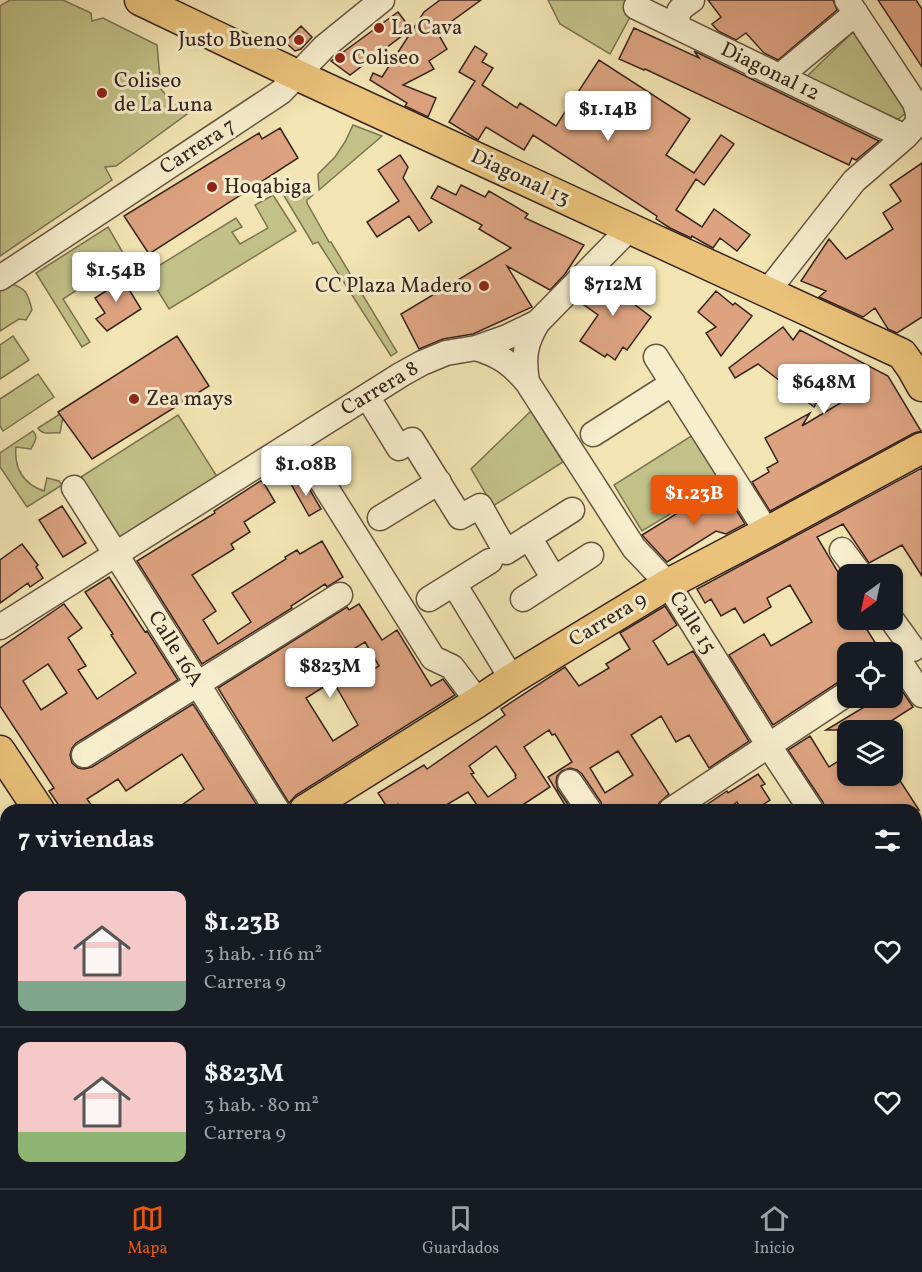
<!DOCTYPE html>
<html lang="es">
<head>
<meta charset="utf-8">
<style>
	:root { --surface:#171b24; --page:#242831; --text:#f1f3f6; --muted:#9ea1a6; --line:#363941; --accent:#ea580c }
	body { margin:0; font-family:Vollkorn,serif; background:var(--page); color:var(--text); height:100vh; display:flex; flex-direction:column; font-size:22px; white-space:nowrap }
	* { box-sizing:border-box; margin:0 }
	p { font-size:20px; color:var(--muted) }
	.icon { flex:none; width:33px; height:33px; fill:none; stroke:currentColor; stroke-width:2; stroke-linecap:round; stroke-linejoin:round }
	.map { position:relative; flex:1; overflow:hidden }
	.details { position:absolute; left:0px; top:804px; width:922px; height:384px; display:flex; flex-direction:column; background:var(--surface); border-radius:18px 18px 0 0; box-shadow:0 3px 9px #0003 }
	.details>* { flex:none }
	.needle { width:39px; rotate:213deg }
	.tools { position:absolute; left:837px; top:564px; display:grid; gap:12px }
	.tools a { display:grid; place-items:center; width:66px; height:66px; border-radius:12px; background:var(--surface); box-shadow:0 3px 9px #0003; font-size:30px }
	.price { position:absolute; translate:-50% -51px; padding:0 14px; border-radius:6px; background:#fff; color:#222; font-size:20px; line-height:39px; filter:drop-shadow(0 2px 3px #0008) }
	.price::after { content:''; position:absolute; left:50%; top:36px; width:18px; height:14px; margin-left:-9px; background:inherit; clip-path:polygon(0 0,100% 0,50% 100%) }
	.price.current { background:var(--accent); color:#fff }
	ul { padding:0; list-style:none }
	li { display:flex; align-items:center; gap:18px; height:150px; padding:0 18px }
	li+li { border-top:2px solid var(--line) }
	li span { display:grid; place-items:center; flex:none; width:168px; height:120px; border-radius:12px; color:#555 }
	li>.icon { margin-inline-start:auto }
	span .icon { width:72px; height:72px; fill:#fffc; stroke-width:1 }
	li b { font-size:26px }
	h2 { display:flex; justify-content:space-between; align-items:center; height:72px; padding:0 18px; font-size:26px }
	.dock { display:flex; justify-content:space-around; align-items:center; height:84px; border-top:2px solid var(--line); background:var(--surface); font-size:16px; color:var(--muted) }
	.dock a { display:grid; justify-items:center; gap:3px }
	.dock .current { color:var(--accent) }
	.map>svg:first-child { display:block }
</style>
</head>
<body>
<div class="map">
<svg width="922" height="1188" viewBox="0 0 922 1188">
	<rect width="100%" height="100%" fill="#f3e5b3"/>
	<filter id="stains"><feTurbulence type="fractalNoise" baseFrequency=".00333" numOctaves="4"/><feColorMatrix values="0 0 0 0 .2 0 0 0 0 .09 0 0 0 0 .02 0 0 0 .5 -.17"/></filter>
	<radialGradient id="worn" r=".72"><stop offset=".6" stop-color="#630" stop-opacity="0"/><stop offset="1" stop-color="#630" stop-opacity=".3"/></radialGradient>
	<path fill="#c2c288" stroke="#7c7452" stroke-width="1.5" d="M10,0H63L91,13L92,21L103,18L157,45L161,89L174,106L179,103L187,114L116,166L105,167L112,180L0,256V6Z
		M548,0H628L630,17L610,54L560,24Z
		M855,30L871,43L906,113L893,123L802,81Z
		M353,125L382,136L319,190L318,174L335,157L345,142Z
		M296,187C304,187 308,189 313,195L307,200V203L329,242H331L397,352L391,356L318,242L313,244L283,194Z
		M273,195L296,231L169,309L147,273L236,218L242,227L232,232L240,244L268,228L255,205Z
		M108,227L126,258L63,299L90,342L82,347L36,273Z
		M9,283C26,288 28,293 32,310L26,320L19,319L0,331V292Z
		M13,336L29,360L0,379V345Z
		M38,374L54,397L3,431L0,426V399Z
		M531,411L563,462L493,506L471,469Z
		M60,414L63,417L60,433C51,432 43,436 38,428Z
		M178,415L223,486L115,554L70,484Z
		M33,431C39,437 34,443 31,449L16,447C14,468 23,484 44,491L47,478L59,481L62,485L27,507L0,467V453Z
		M696,433L726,490L717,488L708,491L642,531L614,485Z"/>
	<path fill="#dda381" stroke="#37251b" stroke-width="1.5" fill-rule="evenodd" d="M440,0H481L437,32L447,49L429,61L434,69L403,85L436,98L428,117L405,106L407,103L370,80L373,73L382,77L424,12Z
		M708,0H833L837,10L778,60L764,53L746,33L736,40L718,31L712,24L721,17Z
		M878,0H916L922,9V67Z
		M398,12L411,29L350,75L331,61Z
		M301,26L312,37L301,49L295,51L285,42Z
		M634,28L699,58L694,51L879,141L856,160L852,158L849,165L645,69L644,70L619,59Z
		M475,46L487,54L482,62L493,68L482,85L517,108L520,103L556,126L599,60L690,119L666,155L694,173L721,135L734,144L704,185L696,179L676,210L702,227L714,209L750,235L737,251L720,238L713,248L704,243L692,236L691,238L670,228L656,219L657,216L533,135L524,150L486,127L478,140L449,122L475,81L459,72Z
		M280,128L298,158L149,254L124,216L259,133L262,139Z
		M400,155L408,167L403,178L432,222L419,231L409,216L377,237L367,222L399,201L378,170Z
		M922,163V317L897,333L888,329L875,308L863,317L819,297L826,291L801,281L829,239L846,259L893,229L883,213L901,201L890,185Z
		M461,185L485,197L489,191L528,214L525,218L584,245L565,274L550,290L507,266L532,307L473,334L443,339L419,349L401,314L511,248L479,229L482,225L431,198L438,186L456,195Z
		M607,272L637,295L630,301L651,317L627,350L623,347L615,360L607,354L605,357L580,341L598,315L580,302L591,289Z
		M119,273L141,309L107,331L96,319L105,313L95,298L109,289L104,283Z
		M716,291L733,305L735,303L752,316L721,356L706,333L716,327L698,312Z
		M783,327L793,340L800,330L888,376L921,431L914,433L770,511L752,482L769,472L767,468L778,462L765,438L810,413L802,426L867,387L836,371L814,407L758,364L735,378L729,368Z
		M177,336L209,386L92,459L58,412Z
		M302,454L306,462L303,468L292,474L287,463Z
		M922,468V576L902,545L869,563L843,524L817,537L848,589V620H861L881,652H848V679L840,681L773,725L729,655L764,634L771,646L812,622L790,585L767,598L771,607L744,623L735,608L721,616L711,599L705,603L697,589Z
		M303,478L321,509L309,516L291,484Z
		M262,480L275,502L244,522L250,532L231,544L234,549L192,575L216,611L203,620L218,644L251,622L232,593L286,559L285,557L297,550L300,554L322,541L343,577L327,587L325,584L291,606L292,608L202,664L137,561L215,513L214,511Z
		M716,494L730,500L745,524L726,534L716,531L667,562L642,535L694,503L709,495Z
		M62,506L86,543L63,557L39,520Z
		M22,544L38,565L36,567L43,578L30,587L28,583L0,603V560Z
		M109,577L145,632L147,631L178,680L76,743L72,748L70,755L72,763L78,768L84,769L92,767L193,704L260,810H175L204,789L182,754L126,791L118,779L87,799L95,810H62L49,791L54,788L0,706V648L64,604L82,628L68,638L86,666L78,670L97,699L136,673L111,635L113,634L85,592ZM48,664L67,693L41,710L23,681Z
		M359,604L382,640L397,630L431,686L443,679L455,695L296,795L289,803L218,688L347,607L349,610ZM365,642L379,666L351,683L337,659ZM333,681L358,725L333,741L306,698Z
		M665,606L677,625L653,641L668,665L693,651L749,741L709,768L689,735L676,742L661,716L631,735L669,794L659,803L657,810H603L601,802L582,774L577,770L570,768L562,771L557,776L556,782L558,790L572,810H568L548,777L572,762L555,734L552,735L549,730L524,747L550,787L515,810H469L477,805L468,792L438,810H401L398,804L389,810L378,793L424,765L427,769L505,715L501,709L565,667L579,686L609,668L606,664L630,649L620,633ZM496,746L516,775L515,776L516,778L488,797L471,774L474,773L469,766ZM618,751L633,775L605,793L590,768Z
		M892,676L913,707L877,730H826L879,698H892Z
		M810,736L829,767L848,755V776H897L919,810H825L823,802L788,750Z
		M758,774L765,784L761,786L770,800L755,810H742L737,802L726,810H699L727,791L728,793Z"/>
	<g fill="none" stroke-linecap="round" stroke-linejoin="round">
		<g stroke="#665541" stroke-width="27">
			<path id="minor" d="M636,7L905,137
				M678,27C676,11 679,9 692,0
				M780,76L856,13
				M0,278L281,92L324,47L382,0
				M767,292L854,181L905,137L918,123V113L915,103L847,0
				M476,348C499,355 511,363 527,382L634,548L668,584L769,746L811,810
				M656,357L767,532
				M527,382C523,357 525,343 538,322
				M367,396L399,448L412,440L460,517L480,506L506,552L572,510
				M593,434L673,383
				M316,472L433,658L452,667L470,691L476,703
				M74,488L277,810
				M380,518L439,482
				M529,537L554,579
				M842,550L860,574
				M454,584L512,679
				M429,599L490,561
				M523,599L591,555
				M892,620L913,649
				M0,627L402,374L422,363L446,353L476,348L507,337L538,322L630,228
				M898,659L922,695
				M84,755L340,595
				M570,782L589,810
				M671,810L848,693
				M916,930L922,927
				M916,968L922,976
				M791,1182L794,1188
				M73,1188L85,1182
				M489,1188L499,1182"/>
		</g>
		<g stroke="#37251b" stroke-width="33">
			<path id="major" d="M140,0L297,75L902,354L912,368L922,386
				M0,751L39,810
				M305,810L476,703L512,679L668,584L767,532L922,448
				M0,998L6,994
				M292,1182L297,1188"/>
		</g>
		<use href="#minor" stroke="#f7eece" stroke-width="24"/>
		<use href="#major" stroke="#eac27a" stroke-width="30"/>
	</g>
	<g fill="#8f2418" stroke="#f7eece" stroke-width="2">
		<circle cx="379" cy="28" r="6"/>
		<circle cx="299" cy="40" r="6"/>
		<circle cx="340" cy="58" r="6"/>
		<circle cx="102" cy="93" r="6"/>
		<circle cx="212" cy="187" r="6"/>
		<circle cx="484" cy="286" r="6"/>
		<circle cx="134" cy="399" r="6"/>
	</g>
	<g text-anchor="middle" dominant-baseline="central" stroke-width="6" stroke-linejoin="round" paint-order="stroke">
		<g font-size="21" fill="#37251b" stroke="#f7eece" text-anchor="start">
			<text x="391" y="28">La Cava</text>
			<text x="287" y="40" text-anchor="end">Justo Bueno</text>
			<text x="352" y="58">Coliseo</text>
			<text x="114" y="81">Coliseo<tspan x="114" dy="24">de La Luna</tspan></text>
			<text x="224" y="187">Hoqabiga</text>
			<text x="472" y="286" text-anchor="end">CC Plaza Madero</text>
			<text x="146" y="399">Zea mays</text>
		</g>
		<g font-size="21" fill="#37251b" stroke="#f7eece">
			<text transform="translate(770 72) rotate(26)">Diagonal 12</text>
			<text transform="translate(198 147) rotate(-33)">Carrera 7</text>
			<text transform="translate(520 178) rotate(25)">Diagonal 13</text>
			<text transform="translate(380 389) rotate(-31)">Carrera 8</text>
			<text transform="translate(608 620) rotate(-31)">Carrera 9</text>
			<text transform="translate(692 623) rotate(58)">Calle 15</text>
			<text transform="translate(175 649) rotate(58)">Calle 16A</text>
		</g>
	</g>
	<rect width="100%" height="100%" filter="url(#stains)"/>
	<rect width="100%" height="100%" fill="url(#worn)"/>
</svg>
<div class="tools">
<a><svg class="needle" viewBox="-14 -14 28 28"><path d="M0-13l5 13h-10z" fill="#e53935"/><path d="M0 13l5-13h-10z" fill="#9ea1a6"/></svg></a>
<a><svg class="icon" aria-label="locate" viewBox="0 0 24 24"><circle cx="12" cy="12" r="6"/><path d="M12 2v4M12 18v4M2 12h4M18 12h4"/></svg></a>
<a><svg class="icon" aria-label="layers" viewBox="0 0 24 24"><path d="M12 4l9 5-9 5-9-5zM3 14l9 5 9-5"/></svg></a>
</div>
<b class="price" style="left:608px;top:142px">$1.14B</b>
<b class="price" style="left:116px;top:303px">$1.54B</b>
<b class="price" style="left:613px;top:317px">$712M</b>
<b class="price" style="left:824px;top:415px">$648M</b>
<b class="price" style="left:306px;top:497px">$1.08B</b>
<b class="price current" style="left:694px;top:526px">$1.23B</b>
<b class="price" style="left:330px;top:699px">$823M</b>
<section class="details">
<h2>7 viviendas<svg class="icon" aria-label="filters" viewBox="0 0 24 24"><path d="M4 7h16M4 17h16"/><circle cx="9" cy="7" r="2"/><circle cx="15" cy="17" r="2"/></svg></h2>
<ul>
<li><span style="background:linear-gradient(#f6c9c9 75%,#7fa58c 0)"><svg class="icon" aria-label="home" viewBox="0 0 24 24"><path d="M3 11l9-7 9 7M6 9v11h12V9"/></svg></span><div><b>$1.23B</b><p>3 hab. · 116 m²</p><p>Carrera 9</p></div><svg class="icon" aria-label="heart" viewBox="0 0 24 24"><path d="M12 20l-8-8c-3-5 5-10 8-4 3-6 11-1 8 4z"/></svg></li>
<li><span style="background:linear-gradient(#f6c9c9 75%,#8fb573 0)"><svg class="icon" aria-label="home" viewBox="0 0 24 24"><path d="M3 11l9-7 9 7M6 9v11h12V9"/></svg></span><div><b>$823M</b><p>3 hab. · 80 m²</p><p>Carrera 9</p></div><svg class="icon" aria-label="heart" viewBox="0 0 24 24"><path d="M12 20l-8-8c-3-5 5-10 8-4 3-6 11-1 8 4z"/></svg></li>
</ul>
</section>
</div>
<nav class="dock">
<a class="current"><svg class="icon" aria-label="map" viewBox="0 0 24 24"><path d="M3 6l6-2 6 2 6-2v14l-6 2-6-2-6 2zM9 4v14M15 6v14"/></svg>Mapa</a>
<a><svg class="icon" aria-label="saved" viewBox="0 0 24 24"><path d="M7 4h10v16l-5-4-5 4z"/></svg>Guardados</a>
<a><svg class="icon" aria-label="home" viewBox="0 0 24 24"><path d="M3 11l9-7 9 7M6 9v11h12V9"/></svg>Inicio</a>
</nav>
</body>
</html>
